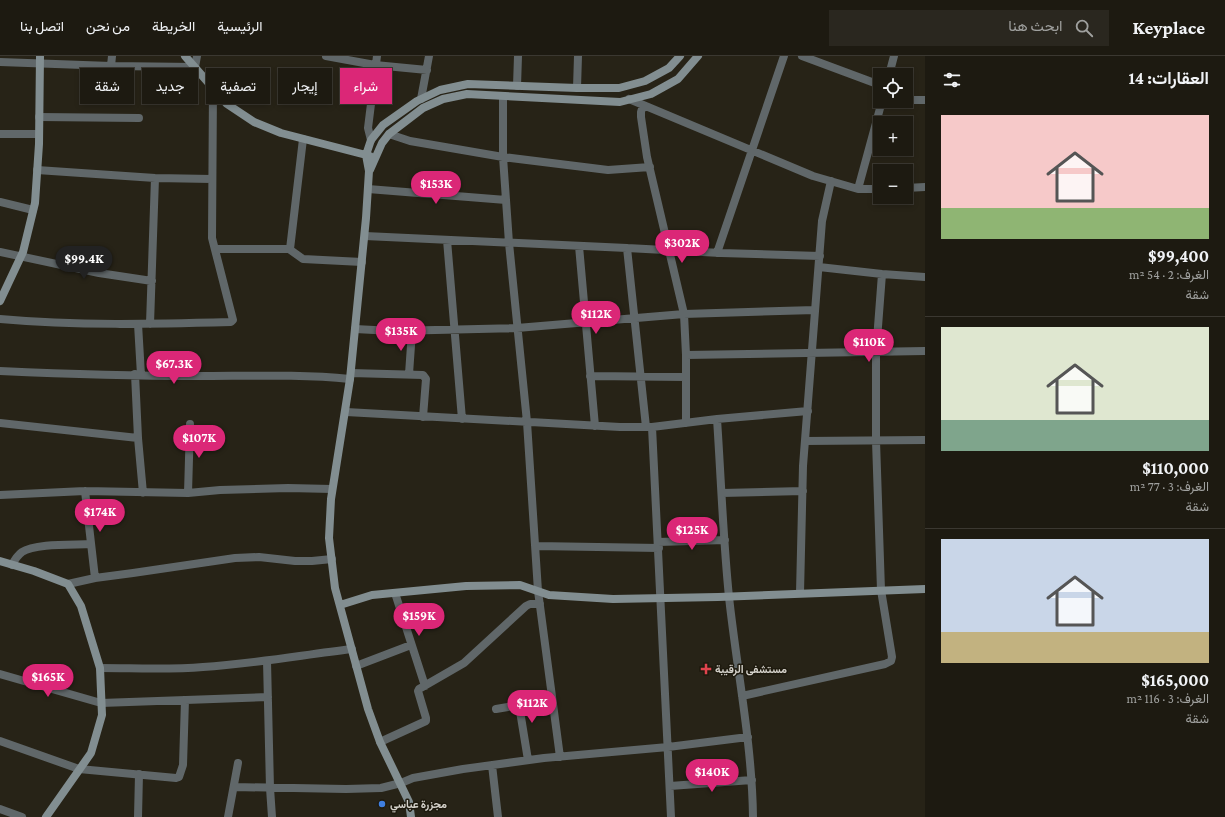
<!DOCTYPE html>
<html lang="ar">
<head>
<meta charset="utf-8">
<style>
	:root { --surface:#1d1a11; --page:#2a271f; --text:#f1f3f6; --muted:#a0a19f; --line:#3b3831; --accent:#db2777 }
	body { margin:0; font-family:"Crimson Pro",Vazirmatn,serif; background:var(--page); color:var(--text); direction:rtl; height:100vh; display:flex; flex-direction:column; font-size:15px; white-space:nowrap }
	* { box-sizing:border-box; margin:0 }
	p { font-size:13px; color:var(--muted) }
	.icon { flex:none; width:22px; height:22px; fill:none; stroke:currentColor; stroke-width:2; stroke-linecap:round; stroke-linejoin:round }
	.map { position:relative; flex:1; overflow:hidden; direction:ltr }
	.panel { display:flex; flex-direction:column; background:var(--surface); width:300px }
	.panel>* { flex:none }
	.hud { position:absolute; left:12px; top:12px; width:380px; height:36px; direction:rtl; display:flex; gap:8px }
	.tools { position:absolute; left:873px; top:12px; display:grid; gap:8px }
	.tools a { display:grid; place-items:center; width:40px; height:40px; border-radius:0px; background:var(--surface); box-shadow:0 2px 6px #0003,0 0 0 1px var(--line); font-size:20px }
	.price { position:absolute; translate:-50% -34px; padding:0 9px; border-radius:14px; background:var(--accent); color:#fff; font-size:13px; line-height:26px; filter:drop-shadow(0 1px 2px #0008) }
	.price::after { content:''; position:absolute; left:50%; top:24px; width:12px; height:9px; margin-left:-6px; background:inherit; clip-path:polygon(0 0,100% 0,50% 100%) }
	.price.selected { background:#222; color:#fff }
	ul { padding:0; list-style:none }
	li { display:grid; align-content:center; gap:8px; height:212px; padding:0 16px }
	li+li { border-top:1px solid var(--line) }
	li span { display:grid; place-items:center; height:124px; border-radius:0px; color:#555 }
	li>.icon { margin-inline-start:auto }
	span .icon { width:72px; height:72px; fill:#fffc; stroke-width:1 }
	li b { font-size:17px }
	h2 { display:flex; justify-content:space-between; align-items:center; height:48px; padding:0 16px; font-size:17px }
	.tag { padding:0 14px; border-radius:0px; background:var(--surface); box-shadow:0 2px 6px #0003,0 0 0 1px var(--line); font-size:14px; line-height:36px }
	.tag.selected { background:var(--accent); color:#fff }
	header { display:flex; align-items:center; gap:24px; box-sizing:border-box; height:56px; padding:0 20px; background:var(--surface); border-bottom:1px solid var(--line) }
	header strong { font-size:19px }
	nav { display:flex; gap:22px; margin-inline-start:auto; font-size:14px }
	.search { width:280px; height:36px; background:var(--page); display:flex; align-items:center; gap:10px; box-sizing:border-box; padding:0 14px; border-radius:0px; color:var(--muted); font-size:15px }
	main { display:flex; flex:1; min-height:0 }
	.map>svg:first-child { display:block }
</style>
</head>
<body>
<header>
<strong>Keyplace</strong>
<div class="search"><svg class="icon" aria-label="search" viewBox="0 0 24 24"><circle cx="10" cy="10" r="6"/><path d="M15 15l6 6"/></svg>ابحث هنا</div>
<nav><a>الرئيسية</a><a>الخريطة</a><a>من نحن</a><a>اتصل بنا</a></nav>
</header>
<main>
<section class="panel">
<h2>العقارات: 14<svg class="icon" aria-label="filters" viewBox="0 0 24 24"><path d="M4 7h16M4 17h16"/><circle cx="9" cy="7" r="2"/><circle cx="15" cy="17" r="2"/></svg></h2>
<ul>
<li><span style="background:linear-gradient(#f6c9c9 75%,#8fb573 0)"><svg class="icon" aria-label="home" viewBox="0 0 24 24"><path d="M3 11l9-7 9 7M6 9v11h12V9"/></svg></span><div><b>$99,400</b><p>الغرف: 2 · 54 m²</p><p>شقة</p></div></li>
<li><span style="background:linear-gradient(#dfe7d0 75%,#7fa58c 0)"><svg class="icon" aria-label="home" viewBox="0 0 24 24"><path d="M3 11l9-7 9 7M6 9v11h12V9"/></svg></span><div><b>$110,000</b><p>الغرف: 3 · 77 m²</p><p>شقة</p></div></li>
<li><span style="background:linear-gradient(#c9d6e8 75%,#c2b280 0)"><svg class="icon" aria-label="home" viewBox="0 0 24 24"><path d="M3 11l9-7 9 7M6 9v11h12V9"/></svg></span><div><b>$165,000</b><p>الغرف: 3 · 116 m²</p><p>شقة</p></div></li>
</ul>
</section>
<div class="map">
<svg width="925" height="761" viewBox="0 0 925 761">
	<rect width="100%" height="100%" fill="#272317"/>
	<g fill="none" stroke-linecap="round" stroke-linejoin="round">
		<path stroke="#606769" stroke-width="8" d="M326,0L375,9L427,14
			M802,0L880,29
			M0,6L111,10L195,11L197,0
			M111,10L112,0
			M889,19L894,0
			M517,30L518,0
			M577,32L578,0
			M503,40V101L509,187L527,366L538,535L560,701
			M421,43L429,0
			M629,43L813,120L858,133H880
			M906,44H925
			M643,49L641,56V61L647,101L684,258L686,299V367
			M39,61L139,62
			M0,78H39
			M389,78L410,85L503,101L608,114L650,111
			M371,84L368,72L377,0
			M37,114L155,122L212,123
			M906,132L925,131
			M368,133L506,144
			M858,133L882,45
			M0,146L33,154
			M365,180L627,192L721,197L820,200
			M447,184L462,363
			M579,190L595,370
			M627,192L646,371
			M215,193H289L303,203L362,206
			M290,193L303,83
			M0,196L99,217L152,225
			M717,197L784,0
			M819,211L882,218L925,221
			M0,263C77,270 154,268 231,266L233,264L212,182L213,31
			M138,268L141,319
			M150,268L155,122
			M355,273L393,275L517,272L684,258L815,254
			M686,299L925,295
			M0,315C66,318 132,320 198,320C249,320 300,318 350,323
			M351,317L423,319L426,323L423,361
			M409,318L412,275
			M590,320L686,321
			M346,356L620,371H652L717,363L808,355
			M717,363C721,422 723,482 729,541C737,615 752,687 753,761
			M0,367L138,382L135,318
			M652,371L671,761
			M138,382L143,437
			M805,385L925,384
			M85,435L95,522
			M188,437L190,368
			M722,437L803,435
			M0,439L85,435L188,437L220,434L288,432L332,433
			M658,486L725,484
			M536,490L659,492
			M12,509C14,505 18,499 22,496C35,487 74,489 91,488
			M68,528L95,522L133,517L235,502L259,501L295,505H312L332,503
			M395,537L425,630
			M800,537L803,410L822,165L831,125
			M267,605L270,732L272,761
			M356,610L411,589
			M100,612C134,612 169,614 203,611C253,608 302,599 352,593
			M0,618L101,647L268,641
			M742,640L885,608L891,605L892,601L881,534L876,385V297L882,218
			M496,653L519,649
			M0,685L79,713L176,722L179,721L183,709L185,644
			M380,686L426,665V662L418,635L419,633L464,607L526,550L530,548H540
			M528,704L519,649L552,643
			M492,709L498,761
			M670,730L752,724
			M234,731L346,733L381,732L401,727L413,722L463,713L544,702L668,691L748,681
			M0,753L22,761
			M138,761L139,718
			M228,761L238,707"/>
		<path stroke="#828e91" stroke-width="8" d="M185,0L227,48L254,66L281,77L370,100
			M370,114L382,87L389,78L423,52L443,43L467,38L620,46L651,38L678,23L698,0
			M0,245L23,196L35,147L39,88L40,0
			M0,505L34,515L68,528L81,550L100,612L102,659L91,697L46,761
			M340,549L372,539L466,530L520,529L549,539L613,543L718,541L925,533
			M411,761L409,746L380,686L368,653L335,532L329,482L331,443L350,323L366,162L369,115L366,99L371,84L383,69L417,45L440,34L468,28L577,32H619L645,25L669,12L680,0"/>
	</g>
	<path fill="#e0444e" stroke="#1e1a0e" stroke-width="1.5" d="M704 607h4v4h4v4h-4v4h-4v-4h-4v-4h4z"/>
	<circle fill="#3f7fe0" stroke="#1e1a0e" stroke-width="1.5" cx="382" cy="748" r="4"/>
	<g text-anchor="middle" dominant-baseline="central" stroke-width="3" stroke-linejoin="round" paint-order="stroke">
		<g font-size="11" font-weight="bold" fill="#d5d2cb" stroke="#1e1a0e" text-anchor="start">
			<text x="715" y="613">مستشفى الرقيبة</text>
			<text x="390" y="748">مجزرة عباسي</text>
		</g>
	</g>
</svg>
<div class="tools">
<a><svg class="icon" aria-label="locate" viewBox="0 0 24 24"><circle cx="12" cy="12" r="6"/><path d="M12 2v4M12 18v4M2 12h4M18 12h4"/></svg></a>
<a>+</a>
<a>−</a>
</div>
<b class="price" style="left:436px;top:149px">$153K</b>
<b class="price" style="left:682px;top:208px">$302K</b>
<b class="price selected" style="left:84px;top:224px">$99.4K</b>
<b class="price" style="left:596px;top:279px">$112K</b>
<b class="price" style="left:401px;top:296px">$135K</b>
<b class="price" style="left:869px;top:307px">$110K</b>
<b class="price" style="left:174px;top:329px">$67.3K</b>
<b class="price" style="left:199px;top:403px">$107K</b>
<b class="price" style="left:100px;top:477px">$174K</b>
<b class="price" style="left:692px;top:495px">$125K</b>
<b class="price" style="left:419px;top:581px">$159K</b>
<b class="price" style="left:48px;top:642px">$165K</b>
<b class="price" style="left:532px;top:668px">$112K</b>
<b class="price" style="left:712px;top:737px">$140K</b>
<div class="hud">
<a class="tag selected">شراء</a>
<a class="tag">إيجار</a>
<a class="tag">تصفية</a>
<a class="tag">جديد</a>
<a class="tag">شقة</a>
</div>
</div>
</main>
</body>
</html>
